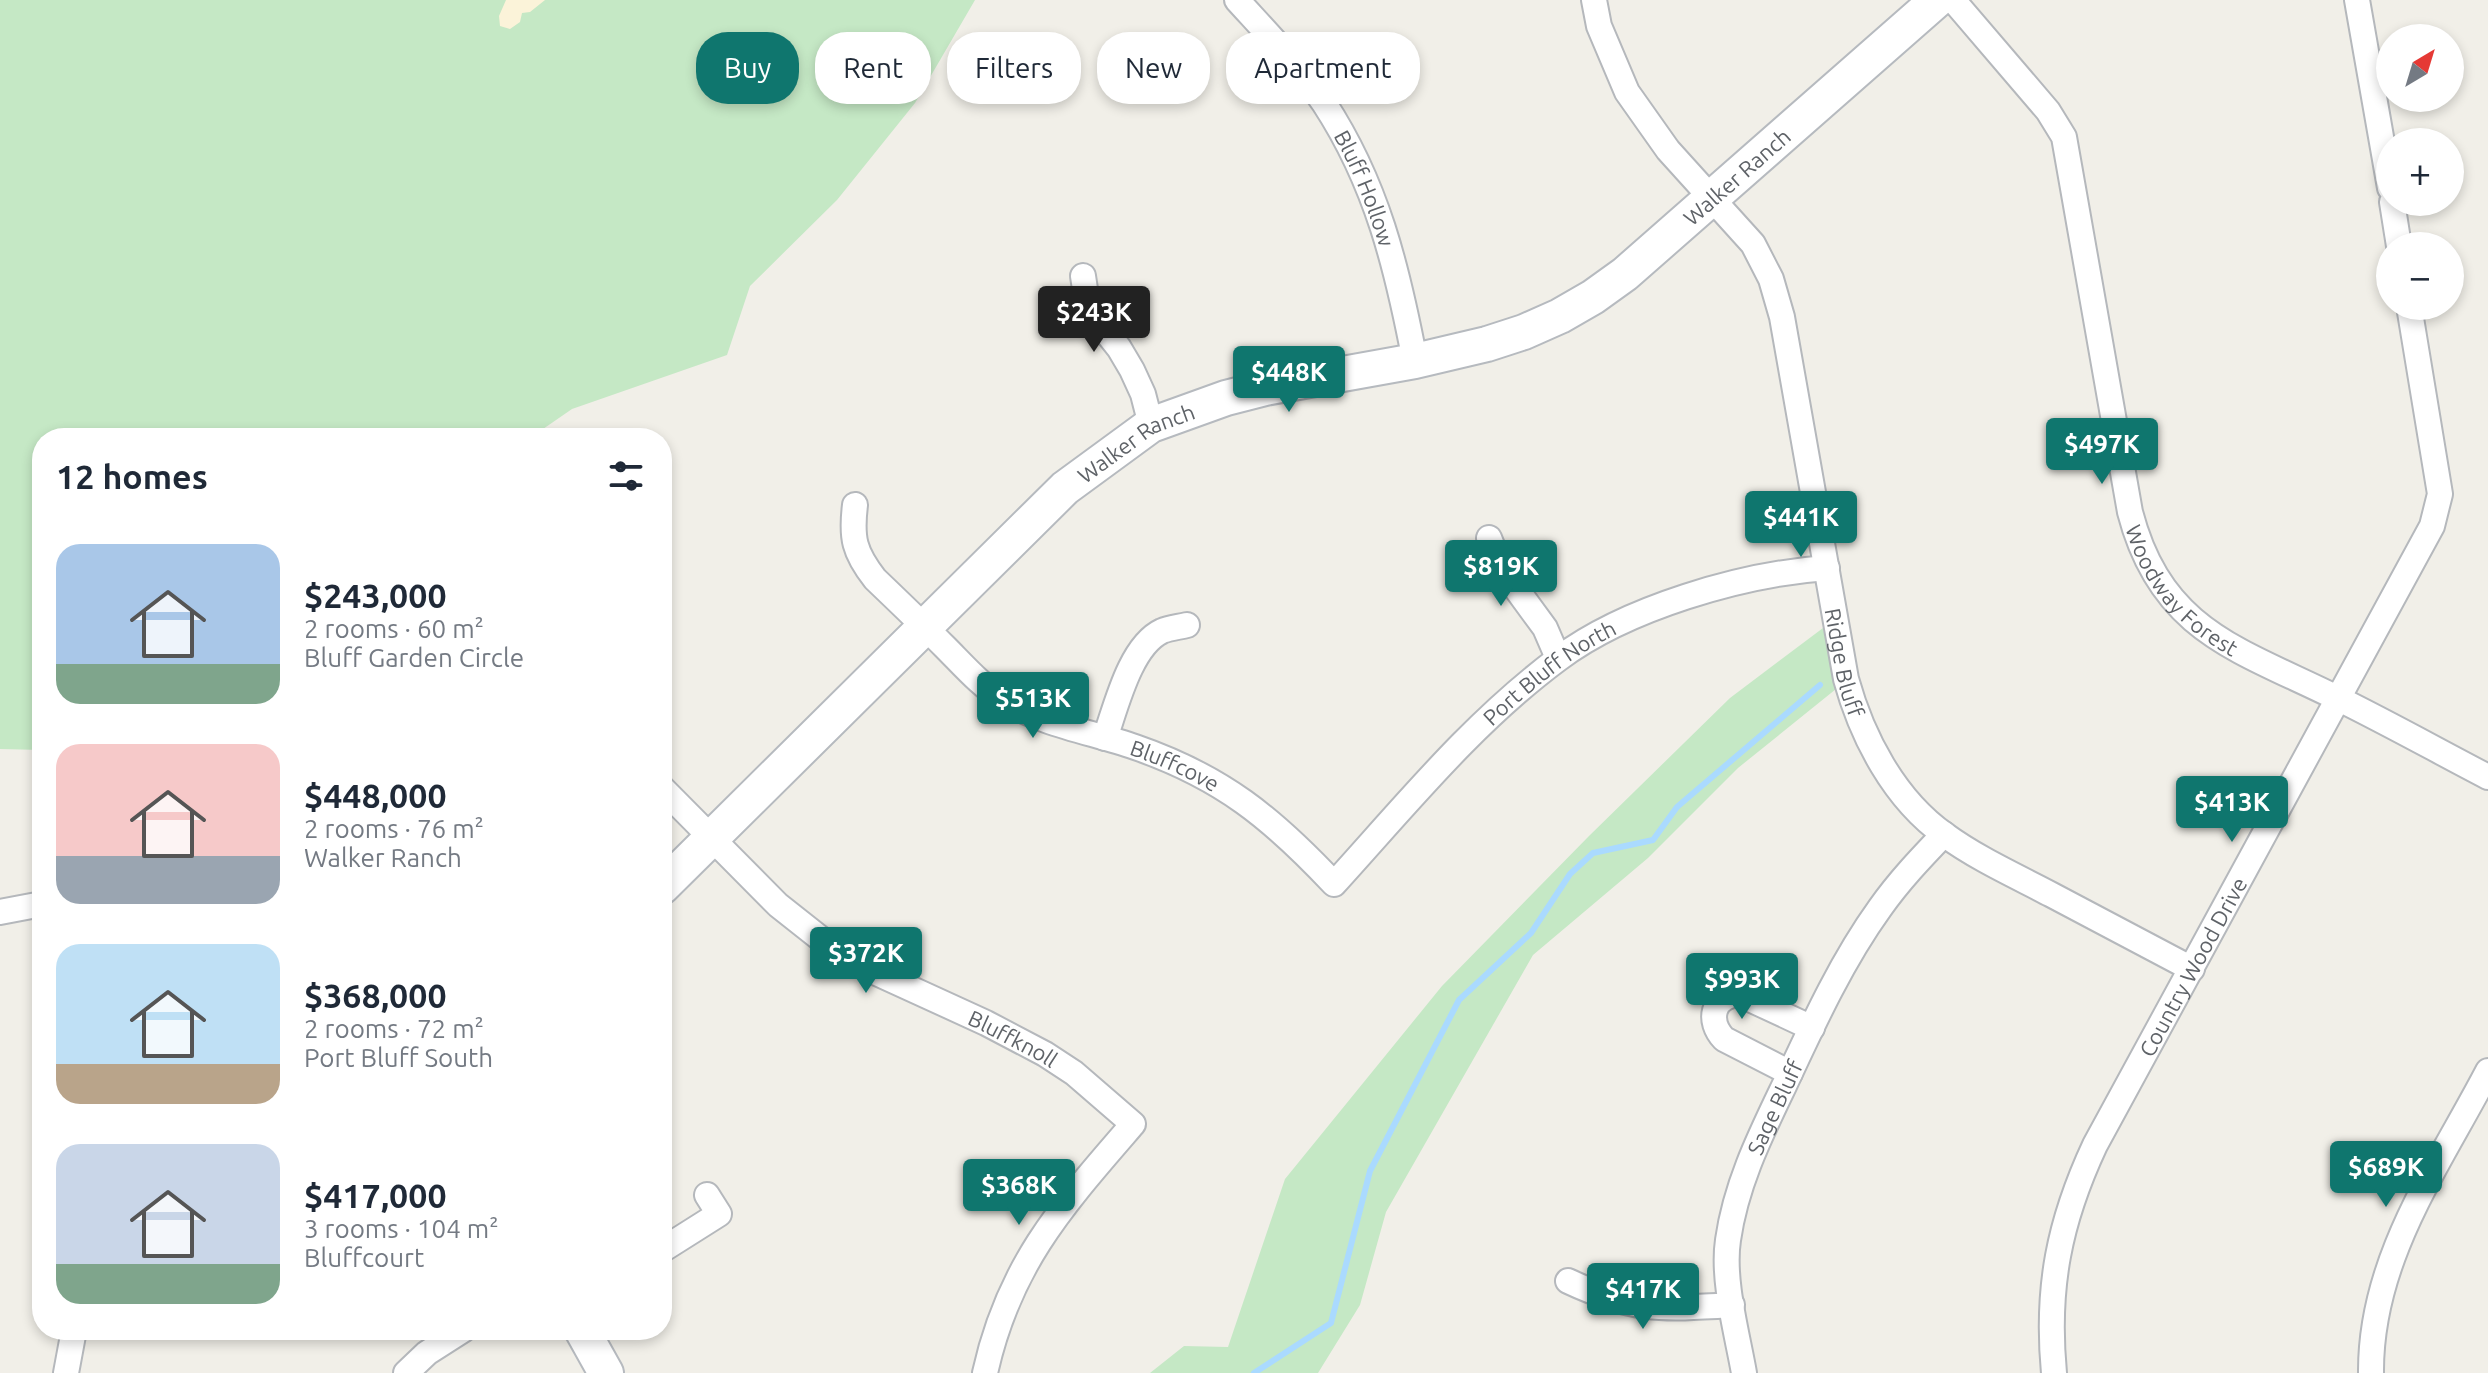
<!DOCTYPE html>
<html lang="en">
<head>
<meta charset="utf-8">
<style>
	:root { --surface:#fff; --page:#f2f2f3; --text:#1f2937; --muted:#747a83; --accent:#0f766e }
	body { margin:0; font-family:Ubuntu,sans-serif; background:var(--page); color:var(--text); height:100vh; display:flex; flex-direction:column; font-size:30px; white-space:nowrap }
	* { box-sizing:border-box; margin:0 }
	p { font-size:26px; color:var(--muted) }
	.icon { flex:none; width:44px; height:44px; fill:none; stroke:currentColor; stroke-width:2; stroke-linecap:round; stroke-linejoin:round }
	.map { position:relative; flex:1; overflow:hidden }
	.panel { position:absolute; left:32px; top:428px; width:640px; height:912px; display:flex; flex-direction:column; background:var(--surface); border-radius:32px; box-shadow:0 4px 12px #0003 }
	.panel>* { flex:none }
	.banner { position:absolute; left:696px; top:32px; width:760px; height:72px; display:flex; gap:16px }
	.needle { width:52px; rotate:38deg }
	.tools { position:absolute; left:2376px; top:24px; display:grid; gap:16px }
	.tools a { display:grid; place-items:center; width:88px; height:88px; border-radius:50%; background:var(--surface); box-shadow:0 4px 12px #0003; font-size:40px }
	.price { position:absolute; translate:-50% -68px; padding:0 18px; border-radius:8px; background:var(--accent); color:#fff; font-size:26px; line-height:52px; filter:drop-shadow(0 2px 4px #0008) }
	.price::after { content:''; position:absolute; left:50%; top:48px; width:24px; height:18px; margin-left:-12px; background:inherit; clip-path:polygon(0 0,100% 0,50% 100%) }
	.price.active { background:#222; color:#fff }
	ul { padding:0; list-style:none }
	li { display:flex; align-items:center; gap:24px; height:200px; padding:0 24px }
	li span { display:grid; place-items:center; flex:none; width:224px; height:160px; border-radius:24px; color:#555 }
	li>.icon { margin-inline-start:auto }
	span .icon { width:96px; height:96px; fill:#fffc; stroke-width:1 }
	li b { font-size:34px }
	h2 { display:flex; justify-content:space-between; align-items:center; height:96px; padding:0 24px; font-size:34px }
	.chip { padding:0 28px; border-radius:32px; background:var(--surface); box-shadow:0 4px 12px #0003; font-size:28px; line-height:72px }
	.chip.active { background:var(--accent); color:#fff }
	.map>svg:first-child { display:block }
</style>
</head>
<body>
<div class="map">
<svg width="2488" height="1373" viewBox="0 0 2488 1373">
	<rect width="100%" height="100%" fill="#f1efe8"/>
	<path fill="#c5e8c5" d="M0,0H975L915,103L837,200L750,286L727,355L572,409L530,438H42V750L0,749Z
		M1823,628L1836,689L1738,768L1648,858L1533,955L1386,1212L1360,1305L1318,1373H1150L1184,1346L1228,1347L1285,1179L1442,986L1589,836L1730,698Z"/>
	<path fill="#fbf3d9" d="M506,0H545L530,12L522,13L520,22L510,29L500,26L499,16Z"/>
	<g fill="none" stroke-linecap="round" stroke-linejoin="round">
		<path stroke="#aadaff" stroke-width="6" d="M1254,1373L1331,1323L1370,1171L1459,1000L1531,933L1570,874L1593,853L1653,840L1677,807L1820,685"/>
		<g stroke="#b5b8bc" stroke-width="28">
			<g id="street">
				<path id="s1" d="M1237,0C1267,33 1299,66 1324,103C1377,184 1397,267 1415,361"/>
				<path id="s2" d="M1594,0L1599,26L1627,92L1668,150L1753,244L1771,279L1782,317L1846,679C1862,737 1894,799 1945,835C1978,859 2016,876 2052,895C2098,919 2145,944 2192,969"/>
				<path id="s3" d="M1953,0L2048,111L2064,137L2130,512C2161,631 2238,649 2337,698C2388,723 2438,751 2488,777"/>
				<path d="M2357,0L2390,188"/>
				<path d="M2392,202L2399,246"/>
				<path d="M1083,276L1088,309L1119,348L1132,370L1143,394L1151,425"/>
				<path id="s4" d="M855,505C851,538 854,552 875,579C898,601 922,624 945,647C963,665 981,686 1004,700C1043,725 1092,732 1135,747C1222,777 1272,818 1334,884C1405,806 1473,722 1558,659C1626,608 1742,574 1827,568"/>
				<path d="M1489,538L1501,568L1545,628L1558,658"/>
				<path d="M1105,738C1116,707 1130,646 1162,631C1169,628 1179,627 1187,625"/>
				<path id="s5" d="M662,788L778,905L821,939L868,969L986,1023L1045,1054L1074,1073L1133,1124C1063,1205 1009,1264 985,1373"/>
				<path d="M0,912L42,904"/>
				<path d="M1790,1073L1724,1039C1707,1021 1712,996 1739,994L1812,1028"/>
				<path d="M662,1250L719,1214L707,1195"/>
				<path d="M1568,1281C1634,1312 1662,1309 1732,1305"/>
				<path d="M66,1373L74,1330"/>
				<path d="M406,1373L427,1353L463,1330"/>
				<path id="s6" d="M1744,1373C1737,1333 1722,1280 1728,1240C1736,1184 1760,1136 1784,1086C1812,1026 1841,962 1880,908C1899,881 1921,858 1944,834"/>
				<path id="s7" d="M2054,1373C2046,1288 2059,1222 2095,1145L2432,526L2440,494L2409,306"/>
				<path d="M2371,1373C2370,1259 2438,1167 2488,1071"/>
			</g>
		</g>
		<g stroke="#b6babf" stroke-width="38">
			<g id="secondary">
				<path id="s8" d="M662,887L1065,488L1151,425L1226,398L1265,388L1415,361L1487,344L1524,332L1560,316L1593,297L1625,274L1937,0"/>
				<path d="M582,1330L606,1373"/>
			</g>
		</g>
		<use href="#street" stroke="#fff" stroke-width="24"/>
		<use href="#secondary" stroke="#fff" stroke-width="34"/>
	</g>
	<g text-anchor="middle" dominant-baseline="central" stroke-width="6" stroke-linejoin="round" paint-order="stroke">
		<g font-size="22" fill="#5f6368" stroke="#fff">
			<text stroke="none"><textPath href="#s8" startOffset="1324">Walker Ranch</textPath></text>
			<text stroke="none"><textPath href="#s1" startOffset="230">Bluff Hollow</textPath></text>
			<text stroke="none"><textPath href="#s8" startOffset="652">Walker Ranch</textPath></text>
			<text stroke="none"><textPath href="#s3" startOffset="654">Woodway Forest</textPath></text>
			<text stroke="none"><textPath href="#s2" startOffset="726">Ridge Bluff</textPath></text>
			<text stroke="none"><textPath href="#s4" startOffset="944">Port Bluff North</textPath></text>
			<text stroke="none"><textPath href="#s4" startOffset="440">Bluffcove</textPath></text>
			<text stroke="none"><textPath href="#s7" startOffset="438">Country Wood Drive</textPath></text>
			<text stroke="none"><textPath href="#s5" startOffset="436">Bluffknoll</textPath></text>
			<text stroke="none"><textPath href="#s6" startOffset="276">Sage Bluff</textPath></text>
		</g>
	</g>
</svg>
<div class="tools">
<a><svg class="needle" viewBox="-14 -14 28 28"><path d="M0-13l5 13h-10z" fill="#e53935"/><path d="M0 13l5-13h-10z" fill="#747a83"/></svg></a>
<a>+</a>
<a>−</a>
</div>
<b class="price active" style="left:1094px;top:354px">$243K</b>
<b class="price" style="left:1289px;top:414px">$448K</b>
<b class="price" style="left:2102px;top:486px">$497K</b>
<b class="price" style="left:1801px;top:559px">$441K</b>
<b class="price" style="left:1501px;top:608px">$819K</b>
<b class="price" style="left:1033px;top:740px">$513K</b>
<b class="price" style="left:2232px;top:844px">$413K</b>
<b class="price" style="left:866px;top:995px">$372K</b>
<b class="price" style="left:1742px;top:1021px">$993K</b>
<b class="price" style="left:2386px;top:1209px">$689K</b>
<b class="price" style="left:1019px;top:1227px">$368K</b>
<b class="price" style="left:1643px;top:1331px">$417K</b>
<div class="banner">
<a class="chip active">Buy</a>
<a class="chip">Rent</a>
<a class="chip">Filters</a>
<a class="chip">New</a>
<a class="chip">Apartment</a>
</div>
<section class="panel">
<h2>12 homes<svg class="icon" aria-label="filters" viewBox="0 0 24 24"><path d="M4 7h16M4 17h16"/><circle cx="9" cy="7" r="2"/><circle cx="15" cy="17" r="2"/></svg></h2>
<ul>
<li><span style="background:linear-gradient(#a9c7e8 75%,#7fa58c 0)"><svg class="icon" aria-label="home" viewBox="0 0 24 24"><path d="M3 11l9-7 9 7M6 9v11h12V9"/></svg></span><div><b>$243,000</b><p>2 rooms · 60 m²</p><p>Bluff Garden Circle</p></div></li>
<li><span style="background:linear-gradient(#f6c9c9 70%,#9aa5b1 0)"><svg class="icon" aria-label="home" viewBox="0 0 24 24"><path d="M3 11l9-7 9 7M6 9v11h12V9"/></svg></span><div><b>$448,000</b><p>2 rooms · 76 m²</p><p>Walker Ranch</p></div></li>
<li><span style="background:linear-gradient(#bfe0f5 75%,#b9a48a 0)"><svg class="icon" aria-label="home" viewBox="0 0 24 24"><path d="M3 11l9-7 9 7M6 9v11h12V9"/></svg></span><div><b>$368,000</b><p>2 rooms · 72 m²</p><p>Port Bluff South</p></div></li>
<li><span style="background:linear-gradient(#c9d6e8 75%,#7fa58c 0)"><svg class="icon" aria-label="home" viewBox="0 0 24 24"><path d="M3 11l9-7 9 7M6 9v11h12V9"/></svg></span><div><b>$417,000</b><p>3 rooms · 104 m²</p><p>Bluffcourt</p></div></li>
</ul>
</section>
</div>
</body>
</html>
